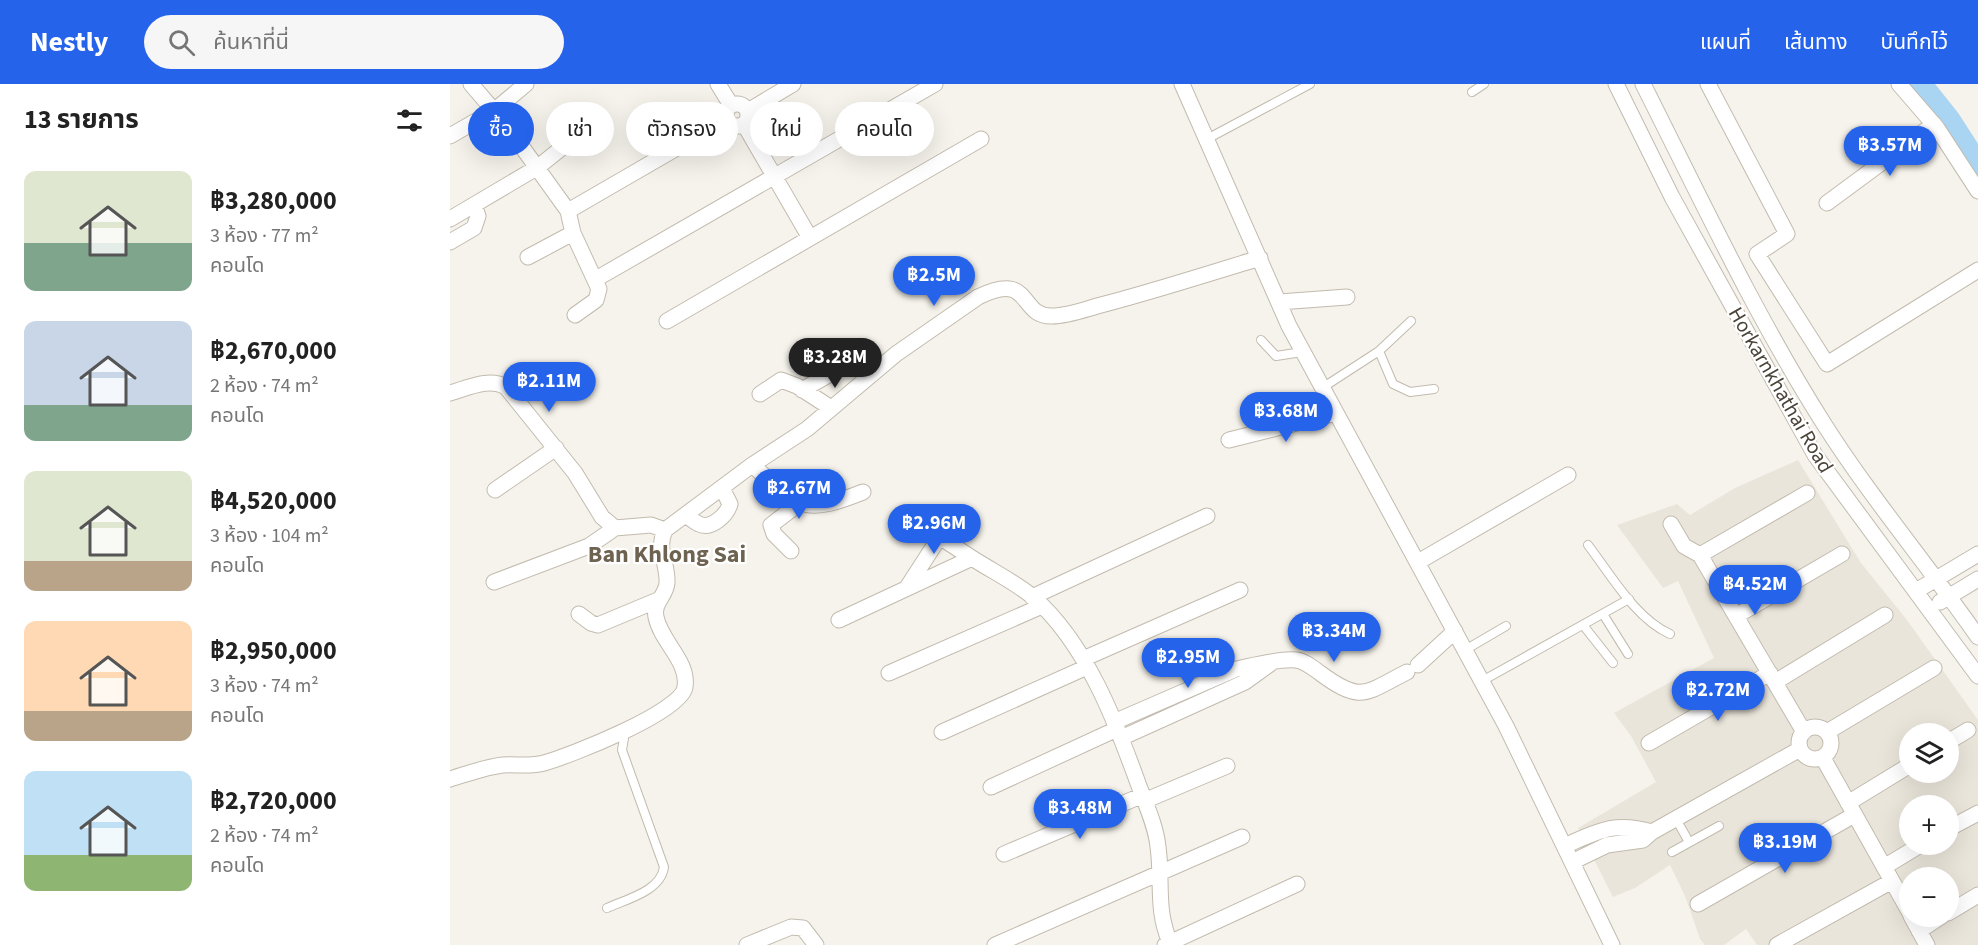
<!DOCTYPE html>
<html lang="th">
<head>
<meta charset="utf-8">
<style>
	:root { --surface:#fff; --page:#f6f6f6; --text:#222; --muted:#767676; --accent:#2563eb }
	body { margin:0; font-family:"Source Sans 3","Noto Sans Thai",sans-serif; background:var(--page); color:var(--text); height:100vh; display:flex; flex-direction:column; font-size:22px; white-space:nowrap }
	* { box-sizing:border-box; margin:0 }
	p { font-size:20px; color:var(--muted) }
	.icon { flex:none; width:33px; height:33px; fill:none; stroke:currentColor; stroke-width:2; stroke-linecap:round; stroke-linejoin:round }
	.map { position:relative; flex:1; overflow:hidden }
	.details { display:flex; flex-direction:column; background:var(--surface); width:450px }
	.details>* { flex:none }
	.top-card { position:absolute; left:18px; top:18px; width:570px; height:54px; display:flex; gap:12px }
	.fabs { position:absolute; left:1449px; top:639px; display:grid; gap:12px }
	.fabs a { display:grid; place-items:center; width:60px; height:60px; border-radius:50%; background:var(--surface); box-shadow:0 6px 24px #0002; font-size:30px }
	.price { position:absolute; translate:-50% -51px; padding:0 14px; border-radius:21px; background:var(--accent); color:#fff; font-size:20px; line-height:39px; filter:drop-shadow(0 2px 3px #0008) }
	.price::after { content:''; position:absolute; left:50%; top:36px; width:18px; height:14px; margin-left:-9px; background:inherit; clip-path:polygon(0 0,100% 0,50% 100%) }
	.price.current { background:#222; color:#fff }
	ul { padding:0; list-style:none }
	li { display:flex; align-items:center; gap:18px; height:150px; padding:0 24px }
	li span { display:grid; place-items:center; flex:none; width:168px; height:120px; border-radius:12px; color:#555 }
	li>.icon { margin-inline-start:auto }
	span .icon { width:72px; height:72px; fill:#fffc; stroke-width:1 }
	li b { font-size:26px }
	h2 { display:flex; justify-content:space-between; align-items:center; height:72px; padding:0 24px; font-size:26px }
	.tag { padding:0 21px; border-radius:27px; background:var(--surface); box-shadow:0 6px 24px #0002; font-size:21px; line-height:54px }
	.tag.current { background:var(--accent); color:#fff }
	header { display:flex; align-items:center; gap:36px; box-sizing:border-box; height:84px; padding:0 30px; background:var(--accent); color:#fff }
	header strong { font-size:28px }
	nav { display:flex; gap:33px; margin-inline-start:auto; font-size:21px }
	.search { width:420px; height:54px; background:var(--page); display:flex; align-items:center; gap:15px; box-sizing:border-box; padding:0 21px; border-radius:33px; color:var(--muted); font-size:22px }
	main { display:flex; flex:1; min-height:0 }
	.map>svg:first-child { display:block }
	.residential { fill:#eae5da; fill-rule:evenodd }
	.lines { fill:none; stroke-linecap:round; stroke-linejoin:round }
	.river { stroke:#a9d4f2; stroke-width:22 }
	.service-casing { stroke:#c2bbae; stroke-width:10 }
	.minor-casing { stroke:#c2bbae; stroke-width:17 }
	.service { stroke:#fff; stroke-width:8 }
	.minor { stroke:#fff; stroke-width:15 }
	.labels { text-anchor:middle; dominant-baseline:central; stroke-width:4.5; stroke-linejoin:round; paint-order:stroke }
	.street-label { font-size:21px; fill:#4b4439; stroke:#fff }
	.quarter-label { font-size:24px; font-weight:bold; fill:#6e6250; stroke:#fff }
</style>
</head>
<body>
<header>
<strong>Nestly</strong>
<div class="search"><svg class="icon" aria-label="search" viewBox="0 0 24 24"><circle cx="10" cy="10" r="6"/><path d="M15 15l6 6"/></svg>ค้นหาที่นี่</div>
<nav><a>แผนที่</a><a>เส้นทาง</a><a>บันทึกไว้</a></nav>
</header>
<main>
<section class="details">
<h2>13 รายการ<svg class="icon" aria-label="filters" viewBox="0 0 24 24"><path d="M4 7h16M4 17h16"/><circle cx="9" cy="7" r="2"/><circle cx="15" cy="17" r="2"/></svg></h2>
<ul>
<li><span style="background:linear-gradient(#dfe7d0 60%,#7fa58c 0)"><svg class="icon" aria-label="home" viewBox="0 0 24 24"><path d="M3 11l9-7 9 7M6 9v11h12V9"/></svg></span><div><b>฿3,280,000</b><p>3 ห้อง · 77 m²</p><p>คอนโด</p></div></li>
<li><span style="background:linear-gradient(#c9d6e8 70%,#7fa58c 0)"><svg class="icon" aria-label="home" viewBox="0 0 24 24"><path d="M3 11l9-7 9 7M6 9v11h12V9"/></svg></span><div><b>฿2,670,000</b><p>2 ห้อง · 74 m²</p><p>คอนโด</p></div></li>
<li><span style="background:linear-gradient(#dfe7d0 75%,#b9a48a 0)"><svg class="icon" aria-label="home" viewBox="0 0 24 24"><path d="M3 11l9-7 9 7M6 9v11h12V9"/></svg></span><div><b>฿4,520,000</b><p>3 ห้อง · 104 m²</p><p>คอนโด</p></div></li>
<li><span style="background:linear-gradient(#ffd9b3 75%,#b9a48a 0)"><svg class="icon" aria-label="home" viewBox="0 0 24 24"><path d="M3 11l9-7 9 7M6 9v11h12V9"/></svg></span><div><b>฿2,950,000</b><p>3 ห้อง · 74 m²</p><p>คอนโด</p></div></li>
<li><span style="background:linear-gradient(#bfe0f5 70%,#8fb573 0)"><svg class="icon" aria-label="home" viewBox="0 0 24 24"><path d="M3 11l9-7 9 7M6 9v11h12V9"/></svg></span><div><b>฿2,720,000</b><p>2 ห้อง · 74 m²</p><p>คอนโด</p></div></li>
</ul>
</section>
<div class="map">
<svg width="1528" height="861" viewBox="0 0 1528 861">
	<rect width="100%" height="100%" fill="#f6f3ec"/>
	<path class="residential" d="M1348,376L1411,479L1457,536L1528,636V861H1307L1296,845L1274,861H1255L1250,855L1235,812L1220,781L1185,804L1163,813L1128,744L1206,698L1181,652L1164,629L1264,574L1228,497L1213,504L1167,441L1227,420L1240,431L1285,404ZM1460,650H1498V688H1460ZM1460,722H1498V760H1460ZM1460,794H1498V832H1460Z"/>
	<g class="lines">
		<path class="river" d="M1471,0L1499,35L1528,80"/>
		<defs>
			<path id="service" d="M1022,8L1034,0
				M757,55L860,0
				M811,256L826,272L852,268
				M929,267L943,300L960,308L984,305
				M872,304L929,267L961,237
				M1138,461C1161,491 1185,534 1220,550
				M1153,530L1178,570
				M1133,541L1163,579
				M1015,566L1056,542
				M1032,597L1179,515
				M1226,735L1239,758
				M1222,768L1269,742
				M157,824C177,815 211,807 214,783L172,666L175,648"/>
			<path id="minor" d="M21,0L57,42L118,127L123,149L149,205L146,216L125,231
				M268,0L281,21
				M732,0L839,242L1056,642L1162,861
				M1166,0L1222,113L1365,371L1528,592
				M1193,0C1251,115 1305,231 1374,340C1421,414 1478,481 1528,553
				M1258,0L1337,150L1307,170L1377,280L1528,186
				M1449,0L1487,44L1528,107
				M276 31a11 11 0 1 1 22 0a11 11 0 1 1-22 0Z
				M298,27L343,0
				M294,40L360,154
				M0,52L45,26L76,0
				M1377,119L1484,40
				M118,127L277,35
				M0,135L88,83L139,42
				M0,158L24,144L28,132L24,121
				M78,173L123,149
				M146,195L485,0
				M829,218L897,213
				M217,237L531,55
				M352,306L396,281L409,282L420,291
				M0,309C18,304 39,293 56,303L125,389L152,433L165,444
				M310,310L331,296L347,302L381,324
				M779,356L886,329
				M302,381C350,422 350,433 413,408
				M45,406L106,364
				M236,431C240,434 244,438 249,440C261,446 277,431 280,420L272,404
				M465,437L522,474
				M1221,440L1234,462L1250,471L1354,648
				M341,467L324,450L321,441L350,419
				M1250,471L1357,409
				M968,478L1118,391
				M44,498L139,462L165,444L201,441L215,446
				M456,505L489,454
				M1466,507L1528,470
				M582,513L757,432
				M1490,518L1528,495
				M129,530L141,539L148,541L208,516
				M1286,532L1392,470
				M389,536L522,474C542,487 565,498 583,513C636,559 666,638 689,702C696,721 706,742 708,763C713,799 705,825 721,861
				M633,575L790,506
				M968,581L1005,547
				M439,589L592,522
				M1325,598L1435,531
				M664,638L786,585C801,582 831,574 846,576C855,577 863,584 870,589C912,620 915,609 957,588
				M1349 659a16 16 0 1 1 32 0a16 16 0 1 1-32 0Z
				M492,648L637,583
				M1377,648L1484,584
				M671,654L795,598L820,580
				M1498,658L1518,646
				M1199,659L1320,589
				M1373,674L1460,829
				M0,695C17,690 35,683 53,681C67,680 80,683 94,679C119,672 232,628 235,603C239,577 211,558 206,533C203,518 216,512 217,499C218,479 206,466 215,446L302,381L357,345L446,270L528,213C583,186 568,233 602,232C618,232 636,225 651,221C705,207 757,190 810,174
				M541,703L667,645
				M694,717L777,682
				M1398,719L1460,681
				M1498,745L1528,729
				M1202,748L1350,665
				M1114,762C1149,747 1164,737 1202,748L1193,756L1157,761L1122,778
				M554,770L693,711
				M1434,783L1472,760
				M1248,820L1404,731
				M1498,829L1528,811
				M1461,832L1477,861
				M1469,847L1492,832
				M297,861L341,843L353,844L366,861
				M545,861L792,753
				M715,861L847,800
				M1327,861L1442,797"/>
		</defs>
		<use href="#service" class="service-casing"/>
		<use href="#minor" class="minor-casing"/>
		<use href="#service" class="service"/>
		<use href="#minor" class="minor"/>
	</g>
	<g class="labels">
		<g class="street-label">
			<text transform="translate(1331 306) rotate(60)">Horkarnkhathai Road</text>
		</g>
		<g class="quarter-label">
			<text x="217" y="470">Ban Khlong Sai</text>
		</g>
	</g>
</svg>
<div class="fabs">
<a><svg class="icon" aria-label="layers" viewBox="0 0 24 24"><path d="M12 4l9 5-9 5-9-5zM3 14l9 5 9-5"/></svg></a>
<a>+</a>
<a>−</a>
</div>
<b class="price" style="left:1440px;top:93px">฿3.57M</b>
<b class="price" style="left:484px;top:223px">฿2.5M</b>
<b class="price current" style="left:385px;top:305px">฿3.28M</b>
<b class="price" style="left:99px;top:329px">฿2.11M</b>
<b class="price" style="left:836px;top:359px">฿3.68M</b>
<b class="price" style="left:349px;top:436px">฿2.67M</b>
<b class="price" style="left:484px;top:471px">฿2.96M</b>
<b class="price" style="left:1305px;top:532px">฿4.52M</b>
<b class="price" style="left:884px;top:579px">฿3.34M</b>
<b class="price" style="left:738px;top:605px">฿2.95M</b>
<b class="price" style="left:1268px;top:638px">฿2.72M</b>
<b class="price" style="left:630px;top:756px">฿3.48M</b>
<b class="price" style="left:1335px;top:790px">฿3.19M</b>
<div class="top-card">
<a class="tag current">ซื้อ</a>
<a class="tag">เช่า</a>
<a class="tag">ตัวกรอง</a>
<a class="tag">ใหม่</a>
<a class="tag">คอนโด</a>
</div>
</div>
</main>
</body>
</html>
